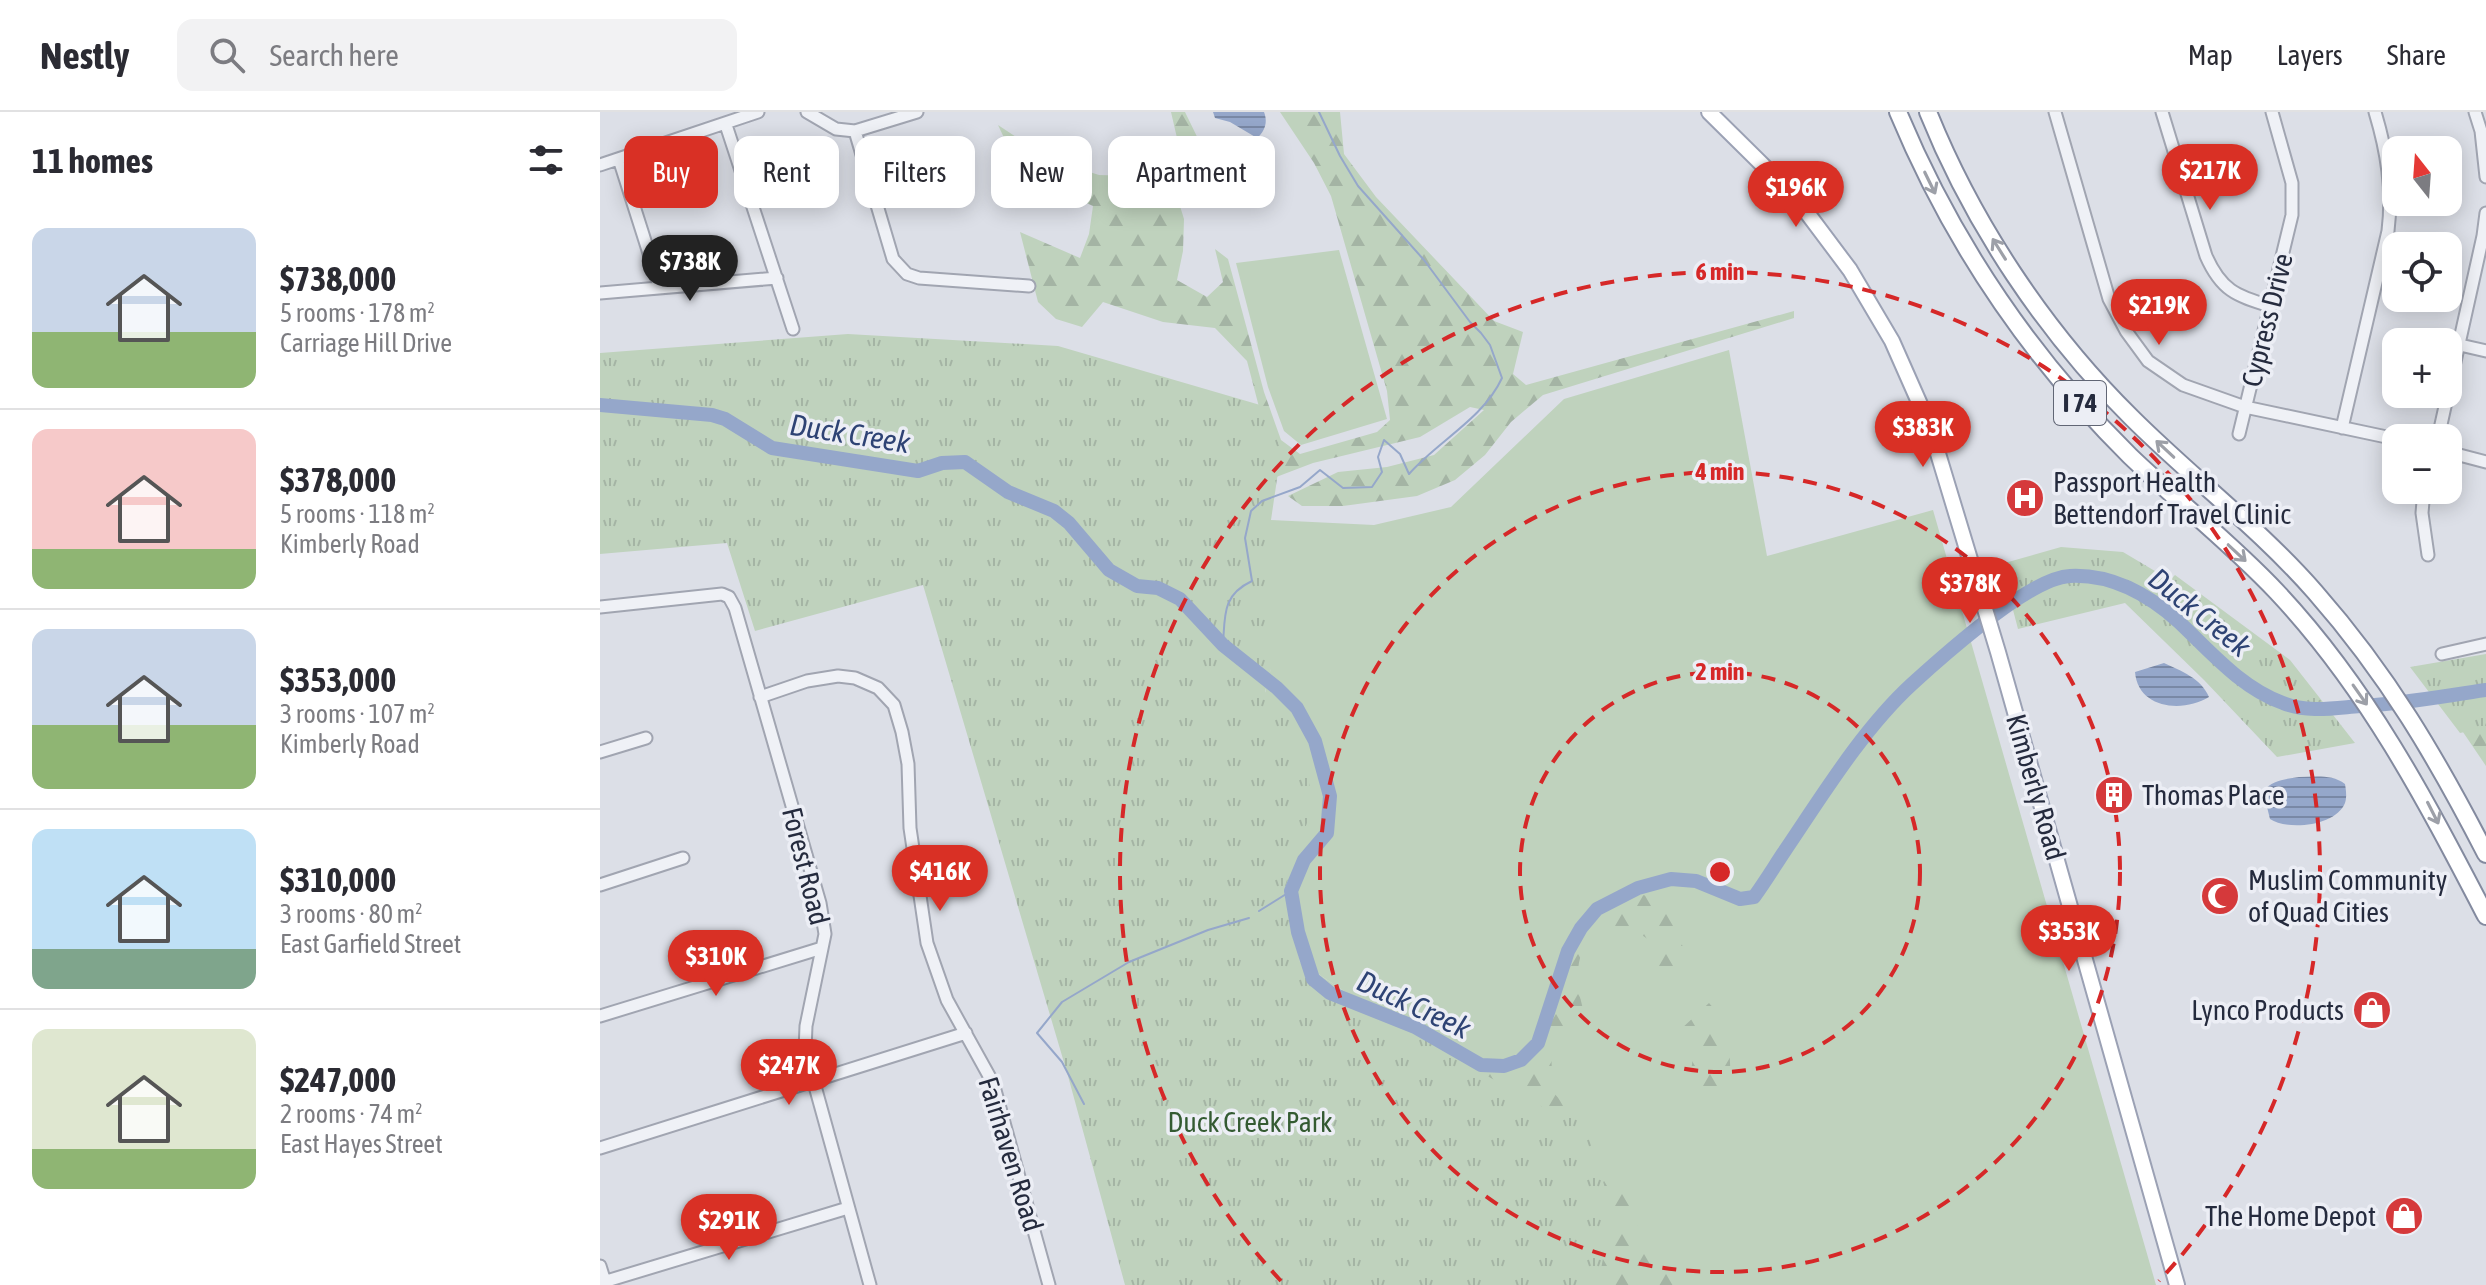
<!DOCTYPE html>
<html lang="en">
<head>
<meta charset="utf-8">
<style>
	:root { --surface:#fff; --page:#f2f2f3; --text:#2b2b33; --muted:#7c7c81; --line:#e1e1e2; --accent:#d93025 }
	body { margin:0; font-family:"Asap Condensed",sans-serif; background:var(--page); color:var(--text); height:100vh; display:flex; flex-direction:column; font-size:30px; white-space:nowrap }
	* { box-sizing:border-box; margin:0 }
	p { font-size:26px; color:var(--muted) }
	.icon { flex:none; width:44px; height:44px; fill:none; stroke:currentColor; stroke-width:2; stroke-linecap:round; stroke-linejoin:round }
	.map { position:relative; flex:1; overflow:hidden }
	.drawer { display:flex; flex-direction:column; background:var(--surface); width:600px }
	.drawer>* { flex:none }
	.banner { position:absolute; left:24px; top:24px; width:760px; height:72px; display:flex; gap:16px }
	.needle { width:52px; rotate:343deg }
	.buttons { position:absolute; left:1782px; top:24px; display:grid; gap:16px }
	.buttons a { display:grid; place-items:center; width:80px; height:80px; border-radius:16px; background:var(--surface); box-shadow:0 4px 20px #0003; font-size:40px }
	.price { position:absolute; translate:-50% -68px; padding:0 18px; border-radius:28px; background:var(--accent); color:#fff; font-size:26px; line-height:52px; filter:drop-shadow(0 2px 4px #0008) }
	.price::after { content:''; position:absolute; left:50%; top:48px; width:24px; height:18px; margin-left:-12px; background:inherit; clip-path:polygon(0 0,100% 0,50% 100%) }
	.price.on { background:#222; color:#fff }
	ul { padding:0; list-style:none }
	li { display:flex; align-items:center; gap:24px; height:200px; padding:0 32px }
	li+li { border-top:2px solid var(--line) }
	li span { display:grid; place-items:center; flex:none; width:224px; height:160px; border-radius:16px; color:#555 }
	li>.icon { margin-inline-start:auto }
	span .icon { width:96px; height:96px; fill:#fffc; stroke-width:1 }
	li b { font-size:34px }
	h2 { display:flex; justify-content:space-between; align-items:center; height:96px; padding:0 32px; font-size:34px }
	.tag { padding:0 28px; border-radius:16px; background:var(--surface); box-shadow:0 4px 20px #0003; font-size:28px; line-height:72px }
	.tag.on { background:var(--accent); color:#fff }
	header { display:flex; align-items:center; gap:48px; box-sizing:border-box; height:112px; padding:0 40px; background:var(--surface); border-bottom:2px solid var(--line) }
	header strong { font-size:38px }
	nav { display:flex; gap:44px; margin-inline-start:auto; font-size:28px }
	.search { width:560px; height:72px; background:var(--page); display:flex; align-items:center; gap:20px; box-sizing:border-box; padding:0 28px; border-radius:16px; color:var(--muted); font-size:30px }
	main { display:flex; flex:1; min-height:0 }
	.map>svg:first-child { display:block }
	.grass { fill:#bfd2bd }
	.forest { fill:url(#forest-firs) }
	.park { fill:url(#park-tufts) }
	.water { fill:url(#water-rules) }
	.lines { fill:none; stroke-linecap:round; stroke-linejoin:round }
	.stream { stroke:#95a7ca; stroke-width:2 }
	.river { stroke:#95a7ca; stroke-width:14 }
	.minor-casing { stroke:#a1a5b1; stroke-width:15 }
	.major-casing { stroke:#9ba1b4; stroke-width:18 }
	.highway-casing { stroke:#838a9f; stroke-width:20 }
	.minor { stroke:#eff1f6; stroke-width:11 }
	.major { stroke:#fff; stroke-width:14 }
	.highway { stroke:#fff; stroke-width:16 }
	.oneway { stroke:#9da0a8 }
	.ring { fill:none; stroke:#d62828; stroke-width:4; stroke-dasharray:14 10 }
	.labels { text-anchor:middle; dominant-baseline:central; stroke-width:7; stroke-linejoin:round; paint-order:stroke }
	.shield { fill:#eceef5; stroke:#616675; stroke-width:2 }
	.shield-label { font-size:26px; font-weight:bold; fill:#252b3e }
	.street-label { font-size:28px; fill:#252b3e; stroke:#eceef5 }
	.poi-label { font-size:28px; fill:#252b3e; stroke:#eceef5; text-anchor:start }
	.park-label { font-size:28px; fill:#345b32; stroke:#eceef5 }
	.water-label { font-size:30px; font-style:italic; fill:#2e4374; stroke:#eceef5 }
	.centre { fill:#d62828; stroke:#eceef5; stroke-width:4 }
	.ring-label { font-size:24px; text-anchor:middle; font-weight:bold; fill:#d62828; stroke:#eceef5; stroke-width:7; stroke-linejoin:round; paint-order:stroke }
</style>
</head>
<body>
<header>
<strong>Nestly</strong>
<div class="search"><svg class="icon" aria-label="search" viewBox="0 0 24 24"><circle cx="10" cy="10" r="6"/><path d="M15 15l6 6"/></svg>Search here</div>
<nav><a>Map</a><a>Layers</a><a>Share</a></nav>
</header>
<main>
<section class="drawer">
<h2>11 homes<svg class="icon" aria-label="filters" viewBox="0 0 24 24"><path d="M4 7h16M4 17h16"/><circle cx="9" cy="7" r="2"/><circle cx="15" cy="17" r="2"/></svg></h2>
<ul>
<li><span style="background:linear-gradient(#c9d6e8 65%,#8fb573 0)"><svg class="icon" aria-label="home" viewBox="0 0 24 24"><path d="M3 11l9-7 9 7M6 9v11h12V9"/></svg></span><div><b>$738,000</b><p>5 rooms · 178 m²</p><p>Carriage Hill Drive</p></div></li>
<li><span style="background:linear-gradient(#f6c9c9 75%,#8fb573 0)"><svg class="icon" aria-label="home" viewBox="0 0 24 24"><path d="M3 11l9-7 9 7M6 9v11h12V9"/></svg></span><div><b>$378,000</b><p>5 rooms · 118 m²</p><p>Kimberly Road</p></div></li>
<li><span style="background:linear-gradient(#c9d6e8 60%,#8fb573 0)"><svg class="icon" aria-label="home" viewBox="0 0 24 24"><path d="M3 11l9-7 9 7M6 9v11h12V9"/></svg></span><div><b>$353,000</b><p>3 rooms · 107 m²</p><p>Kimberly Road</p></div></li>
<li><span style="background:linear-gradient(#bfe0f5 75%,#7fa58c 0)"><svg class="icon" aria-label="home" viewBox="0 0 24 24"><path d="M3 11l9-7 9 7M6 9v11h12V9"/></svg></span><div><b>$310,000</b><p>3 rooms · 80 m²</p><p>East Garfield Street</p></div></li>
<li><span style="background:linear-gradient(#dfe7d0 75%,#8fb573 0)"><svg class="icon" aria-label="home" viewBox="0 0 24 24"><path d="M3 11l9-7 9 7M6 9v11h12V9"/></svg></span><div><b>$247,000</b><p>2 rooms · 74 m²</p><p>East Hayes Street</p></div></li>
</ul>
</section>
<div class="map">
<svg width="1886" height="1173" viewBox="0 0 1886 1173">
	<defs>
		<pattern id="forest-firs" width="22" height="20" patternUnits="userSpaceOnUse" patternTransform="scale(2)"><rect width="22" height="20" fill="#bfd2bd"/><path d="M5 1l3.5 6h-7zM16 11l3.5 6h-7z" fill="#a4b4a4"/></pattern>
		<pattern id="park-tufts" width="24" height="20" patternUnits="userSpaceOnUse" patternTransform="scale(2)"><rect width="24" height="20" fill="#bfd2bd"/><path d="M3 7l-1-3M5 7V3M7 7l1-3M15 17l-1-3M17 17v-4M19 17l1-3" fill="none" stroke="#a4b4a4"/></pattern>
		<pattern id="water-rules" width="6" height="5" patternUnits="userSpaceOnUse" patternTransform="scale(2)"><rect width="6" height="5" fill="#95a7ca"/><path d="M0 2.5h6" fill="none" stroke="#7988a5"/></pattern>
	</defs>
	<rect width="100%" height="100%" fill="#dcdfe7"/>
	<path class="grass" d="M739,138L787,307L701,333L684,319L668,275L636,151Z
		M1129,238L1167,444L1333,398L1556,1173H998L933,991L747,881L700,850L684,779L665,581L671,556V408L774,413L851,395L964,287Z"/>
	<path class="forest" d="M571,0H585L604,39H580Z
		M680,0H740L744,42L776,85L894,209L923,220L913,262L926,273L1194,199V206L943,283L911,310L885,343L855,368L817,384L743,394H702L688,384L738,360L787,355L834,343L884,298L870,295L820,325L713,351L671,367L665,318L647,249L615,216L563,210L503,190L482,215L456,207L438,190L420,120L480,146L489,122L493,94L449,74L413,45L398,13L449,47L499,63L571,65L584,107L583,139L577,168L607,185L623,170L615,137L628,147L664,280L681,328L700,342L777,320L790,308L787,279L731,84L714,51Z
		M1886,593V654L1846,595Z
		M1044,783L1073,801L1089,857L1076,882L1060,866L1055,832L1033,817L1000,813C975,839 974,863 983,897L951,940L953,980L971,1000L965,1018L838,942L831,928C844,936 878,959 891,961C956,971 956,862 979,827C994,802 1019,792 1044,783Z
		M1109,891C1132,917 1129,937 1131,970L1097,985L1088,978L1094,939L1080,918Z
		M1014,1063L1029,1074L1038,1118L1076,1163L1078,1173H981L992,1077Z"/>
	<path class="park" d="M248,222L458,234L667,295L681,340L671,408V557L665,580L692,611L709,665L711,699L684,779L700,850L747,881L933,991L985,1010L1012,1099L998,1173H525L468,964L323,473L155,519L127,431L0,442V241Z
		M1461,435L1523,440L1570,468L1575,463L1690,548L1755,631L1677,645L1604,568L1525,491L1418,517L1401,452Z
		M1886,542V615L1860,621L1810,555Z"/>
	<path class="water" d="M613,0H664C668,10 665,19 657,26L630,10L615,6Z
		M1564,551C1581,559 1601,566 1609,585C1583,601 1538,597 1535,560Z
		M1699,665C1715,665 1732,662 1745,672C1746,678 1747,685 1745,691C1736,714 1688,719 1670,707L1663,679C1673,668 1685,667 1699,665Z"/>
	<g class="lines">
		<path class="stream" d="M623,533C625,503 622,483 652,469L645,426L651,399L662,389L700,375L720,358L743,376L772,375L782,360L778,345L784,328L800,342L809,362C838,329 883,307 902,266L890,233L881,221L870,210L824,148L758,74L740,44L719,0
			M659,799L691,779
			M484,992L462,950L437,921L462,890L529,850L608,818L649,806"/>
		<path class="river" d="M0,293L112,303L125,307L172,336L318,359L342,351L365,350L408,380L454,399L469,411L509,458L537,474L558,476L580,487L623,533L677,576L697,596L715,629L730,684L727,721L704,748L691,779L698,820L713,867L730,881L815,915L881,953L904,954L921,948L938,931L968,839L981,816L997,797L1038,776L1071,767L1096,769L1140,787L1154,785C1165,770 1174,755 1184,740C1222,684 1262,618 1312,572C1344,543 1429,466 1470,464C1512,462 1549,483 1579,510C1610,539 1641,576 1683,591C1708,601 1734,596 1760,594C1802,592 1844,584 1886,578"/>
		<defs>
			<path id="minor" d="M207,0L236,17L255,19L317,0
				M1455,0L1509,187L1526,219L1548,249L1583,273L1645,295L1796,327
				M1562,0L1606,144C1621,178 1636,184 1670,194
				M1875,0L1881,19L1886,65
				M126,13L193,217
				M255,19L293,147L307,162L319,166L429,174
				M19,47L60,176
				M0,53L158,0
				M0,181L177,166
				M1860,233L1886,239
				M1742,316L1788,119C1793,77 1787,40 1775,0
				M1639,322L1692,103V71L1672,0
				M1838,326L1883,124L1886,101
				M1848,340L1886,350
				M1824,378L1822,401L1828,443
				M0,495L122,482L129,485L135,496L220,791L225,822L206,914L205,938L270,1173
				M1842,542L1886,532
				M160,585L207,569L238,564L255,566L278,576L294,593L302,620L308,652L310,716L327,831L347,888L393,971L449,1173
				M0,640L46,626
				M0,773L83,746
				M0,904L222,836
				M0,1036L366,921
				M0,1154L6,1173
				M0,1171L248,1096"/>
			<path id="major" d="M1109,0L1196,86L1250,158L1292,229L1330,315L1398,540L1577,1173"/>
			<path id="highway" d="M1298,0C1352,130 1430,245 1530,344C1578,390 1631,431 1677,480C1768,577 1825,687 1886,804
				M1328,0C1373,112 1445,220 1531,305C1591,365 1659,416 1715,480C1788,563 1836,645 1886,742"/>
		</defs>
		<use href="#minor" class="minor-casing"/>
		<use href="#major" class="major-casing"/>
		<use href="#highway" class="highway-casing"/>
		<use href="#minor" class="minor"/>
		<use href="#major" class="major"/>
		<use href="#highway" class="highway"/>
	</g>
	<defs><path id="oneway-shaft" d="M-6 0H5M1.5-3L5.5 0L1.5 3" fill="none" stroke-width="1.6" stroke-linecap="round" stroke-linejoin="round" transform="scale(2)"/></defs>
	<g class="oneway">
		<use href="#oneway-shaft" transform="translate(1330 71) rotate(64)"/>
		<use href="#oneway-shaft" transform="translate(1399 137) rotate(-122)"/>
		<use href="#oneway-shaft" transform="translate(1565 337) rotate(-137)"/>
		<use href="#oneway-shaft" transform="translate(1637 441) rotate(43)"/>
		<use href="#oneway-shaft" transform="translate(1760 583) rotate(55)"/>
		<use href="#oneway-shaft" transform="translate(1833 701) rotate(63)"/>
	</g>
	<g class="ring">
		<circle cx="1120" cy="760" r="200"/>
		<circle cx="1120" cy="760" r="400"/>
		<path d="M681 1169A600 600 0 1 1 1559 1169"/>
	</g>
	<defs>
		<symbol id="hospital-disc" viewBox="-11 -11 22 22"><circle r="9.5" fill="#d5393b" stroke="#eceef5"/><path d="M-5-5h3v3.5h4V-5h3V5h-3V1.5h-4V5h-3Z" fill="#fff"/></symbol>
		<symbol id="building-disc" viewBox="-11 -11 22 22"><circle r="9.5" fill="#d5393b" stroke="#eceef5"/><path d="M-4-6H4V6H1V3H-1V6H-4ZM-2.5-4.3h1.7v1.8h-1.7ZM.8-4.3h1.7v1.8H.8ZM-2.5-1h1.7V.8h-1.7ZM.8-1h1.7V.8H.8Z" fill="#fff"/></symbol>
		<symbol id="mosque-disc" viewBox="-11 -11 22 22"><circle r="9.5" fill="#d5393b" stroke="#eceef5"/><path d="M3.5-4.9A6 6 0 1 0 3.5 4.9A5 5 0 1 1 3.5-4.9Z" fill="#fff"/></symbol>
		<symbol id="shop-disc" viewBox="-11 -11 22 22"><circle r="9.5" fill="#d5393b" stroke="#eceef5"/><path d="M-5-2.5h2.3a2.7 3.5 0 0 1 5.4 0H5L5.5 6h-11ZM-1.5-2.5h3a1.5 2.3 0 0 0-3 0Z" fill="#fff"/></symbol>
	</defs>
	<g fill-rule="evenodd">
		<use href="#hospital-disc" x="1403" y="364" width="44" height="44"/>
		<use href="#building-disc" x="1492" y="661" width="44" height="44"/>
		<use href="#mosque-disc" x="1598" y="762" width="44" height="44"/>
		<use href="#shop-disc" x="1750" y="876" width="44" height="44"/>
		<use href="#shop-disc" x="1782" y="1082" width="44" height="44"/>
	</g>
	<g class="labels">
		<rect class="shield" x="1454" y="269" width="52" height="44" rx="6"/>
		<g class="shield-label">
			<text x="1480" y="291">I 74</text>
		</g>
		<g class="street-label">
			<text transform="translate(1667 208) rotate(-76)">Cypress Drive</text>
			<text transform="translate(1436 675) rotate(74)">Kimberly Road</text>
			<text transform="translate(206 754) rotate(76)">Forest Road</text>
			<text transform="translate(411 1042) rotate(73)">Fairhaven Road</text>
		</g>
		<g class="poi-label">
			<text x="1453" y="370">Passport Health<tspan x="1453" dy="32">Bettendorf Travel Clinic</tspan></text>
			<text x="1542" y="683">Thomas Place</text>
			<text x="1648" y="768">Muslim Community<tspan x="1648" dy="32">of Quad Cities</tspan></text>
			<text x="1744" y="898" text-anchor="end">Lynco Products</text>
			<text x="1776" y="1104" text-anchor="end">The Home Depot</text>
		</g>
		<g class="park-label">
			<text x="650" y="1010">Duck Creek Park</text>
		</g>
		<g class="water-label">
			<text transform="translate(250 321) rotate(9)">Duck Creek</text>
			<text transform="translate(1600 500) rotate(39)">Duck Creek</text>
			<text transform="translate(814 892) rotate(25)">Duck Creek</text>
		</g>
	</g>
	<circle cx="1120" cy="760" r="12" class="centre"/>
	<g class="ring-label">
		<text x="1120" y="168">6 min</text>
		<text x="1120" y="368">4 min</text>
		<text x="1120" y="568">2 min</text>
	</g>
</svg>
<div class="buttons">
<a><svg class="needle" viewBox="-14 -14 28 28"><path d="M0-13l5 13h-10z" fill="#e53935"/><path d="M0 13l5-13h-10z" fill="#7c7c81"/></svg></a>
<a><svg class="icon" aria-label="locate" viewBox="0 0 24 24"><circle cx="12" cy="12" r="6"/><path d="M12 2v4M12 18v4M2 12h4M18 12h4"/></svg></a>
<a>+</a>
<a>−</a>
</div>
<b class="price" style="left:1610px;top:100px">$217K</b>
<b class="price" style="left:1196px;top:117px">$196K</b>
<b class="price on" style="left:90px;top:191px">$738K</b>
<b class="price" style="left:1559px;top:235px">$219K</b>
<b class="price" style="left:1323px;top:357px">$383K</b>
<b class="price" style="left:1370px;top:513px">$378K</b>
<b class="price" style="left:340px;top:801px">$416K</b>
<b class="price" style="left:1469px;top:861px">$353K</b>
<b class="price" style="left:116px;top:886px">$310K</b>
<b class="price" style="left:189px;top:995px">$247K</b>
<b class="price" style="left:129px;top:1150px">$291K</b>
<div class="banner">
<a class="tag on">Buy</a>
<a class="tag">Rent</a>
<a class="tag">Filters</a>
<a class="tag">New</a>
<a class="tag">Apartment</a>
</div>
</div>
</main>
</body>
</html>
